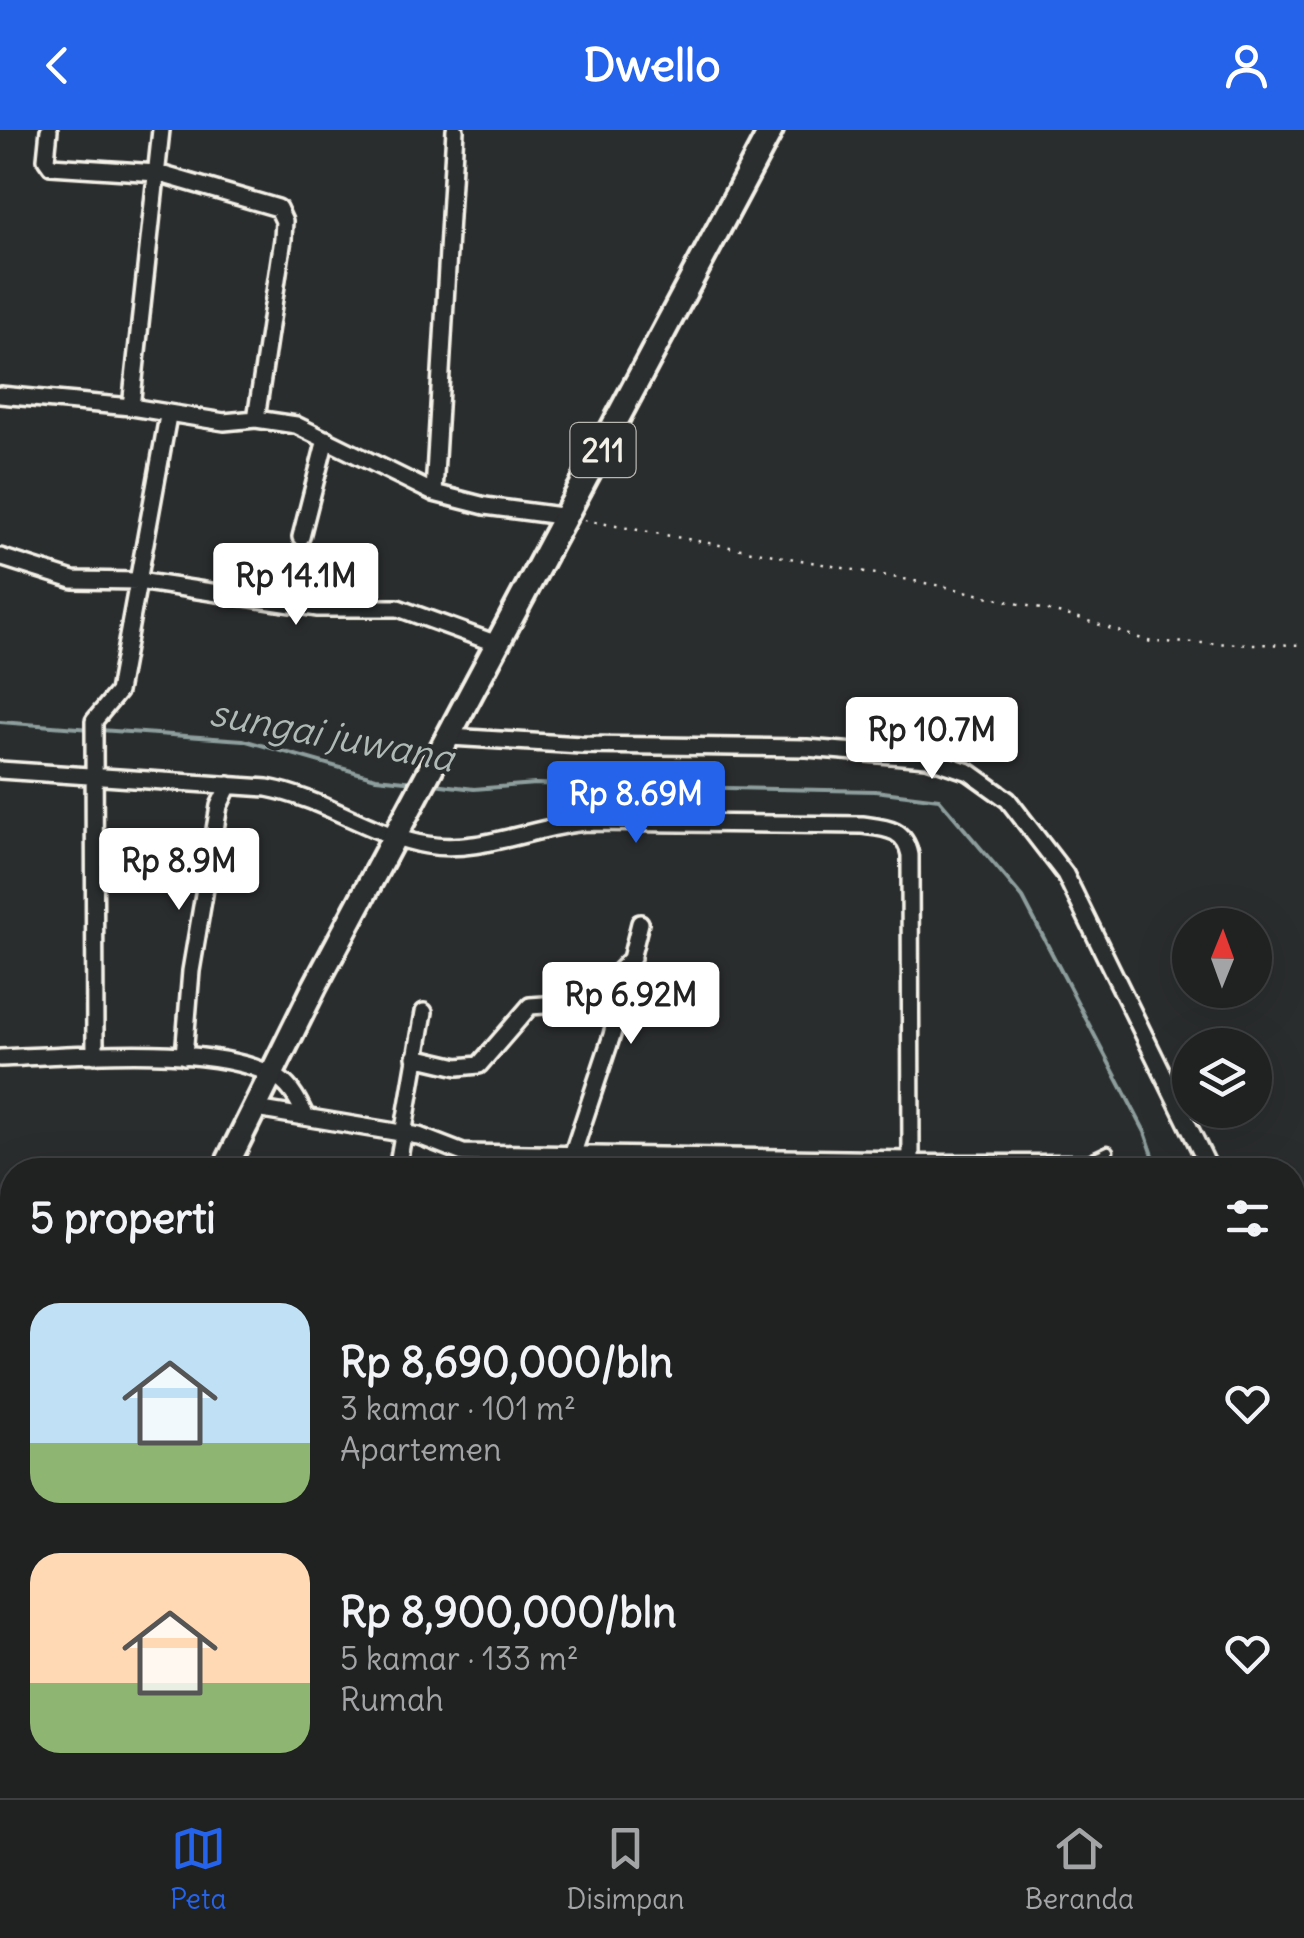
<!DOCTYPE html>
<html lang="id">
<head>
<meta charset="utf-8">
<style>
	:root { --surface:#202222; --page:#2d2f2f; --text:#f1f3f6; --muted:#a2a4a5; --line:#3d3f40; --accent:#2563eb }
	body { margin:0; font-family:Delius,sans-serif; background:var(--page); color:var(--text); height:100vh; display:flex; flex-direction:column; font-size:38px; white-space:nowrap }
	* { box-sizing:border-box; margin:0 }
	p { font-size:32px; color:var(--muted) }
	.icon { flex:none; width:55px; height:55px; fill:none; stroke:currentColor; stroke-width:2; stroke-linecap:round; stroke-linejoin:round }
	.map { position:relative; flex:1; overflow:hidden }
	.panel { position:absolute; left:0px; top:1028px; width:1305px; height:642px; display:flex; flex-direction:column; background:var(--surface); border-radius:40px 40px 0 0; box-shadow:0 10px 40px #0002,0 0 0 2px var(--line) }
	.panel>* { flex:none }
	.needle { width:65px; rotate:1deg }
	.tools { position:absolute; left:1172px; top:778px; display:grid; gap:20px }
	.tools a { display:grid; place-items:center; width:100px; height:100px; border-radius:50%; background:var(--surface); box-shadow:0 10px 40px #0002,0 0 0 2px var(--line); font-size:50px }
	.price { position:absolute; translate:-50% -85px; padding:0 22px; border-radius:10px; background:#fff; color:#222; font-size:32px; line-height:65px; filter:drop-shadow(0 2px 5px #0008) }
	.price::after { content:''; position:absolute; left:50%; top:60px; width:30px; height:22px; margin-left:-15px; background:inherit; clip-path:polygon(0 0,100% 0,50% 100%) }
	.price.selected { background:var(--accent); color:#fff }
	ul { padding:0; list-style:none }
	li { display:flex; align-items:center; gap:30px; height:250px; padding:0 30px }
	li span { display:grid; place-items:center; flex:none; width:280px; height:200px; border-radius:30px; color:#555 }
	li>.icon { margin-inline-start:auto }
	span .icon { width:120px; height:120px; fill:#fffc; stroke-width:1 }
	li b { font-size:42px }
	h2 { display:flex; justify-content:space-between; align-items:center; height:120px; padding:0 30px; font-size:42px }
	header { display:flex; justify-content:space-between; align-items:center; height:130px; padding:0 30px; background:var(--accent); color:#fff; font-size:45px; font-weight:700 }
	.tab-bar { display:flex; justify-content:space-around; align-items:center; height:140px; border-top:2px solid var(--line); background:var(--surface); font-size:28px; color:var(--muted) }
	.tab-bar a { display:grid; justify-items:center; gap:5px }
	.tab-bar .selected { color:var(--accent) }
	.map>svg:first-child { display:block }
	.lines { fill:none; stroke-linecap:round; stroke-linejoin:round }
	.stream { stroke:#8d9e9d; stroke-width:4 }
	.lane-casing { stroke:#f4f1e8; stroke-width:15 }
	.street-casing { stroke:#f4f1e8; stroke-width:22 }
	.primary-casing { stroke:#f4f1e8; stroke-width:30 }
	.path { stroke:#f4f1e8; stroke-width:2.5; stroke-dasharray:2.5 8; stroke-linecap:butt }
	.lane { stroke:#2a2d2e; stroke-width:8 }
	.street { stroke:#2a2d2e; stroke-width:15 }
	.primary { stroke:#2a2d2e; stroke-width:22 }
	.labels { text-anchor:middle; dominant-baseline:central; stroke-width:8; stroke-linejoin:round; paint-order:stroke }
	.shield { fill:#2a2d2e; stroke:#b7b6b0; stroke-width:2.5 }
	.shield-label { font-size:32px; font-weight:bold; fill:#f4f1e8 }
	.water-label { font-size:38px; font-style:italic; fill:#afb9b6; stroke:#2a2d2e }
</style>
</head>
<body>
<header><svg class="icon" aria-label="back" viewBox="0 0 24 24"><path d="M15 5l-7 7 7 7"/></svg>Dwello<svg class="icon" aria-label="person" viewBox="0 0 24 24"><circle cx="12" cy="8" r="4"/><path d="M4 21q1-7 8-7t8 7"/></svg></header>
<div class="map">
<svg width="1304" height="1668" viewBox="0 0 1304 1668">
	<rect width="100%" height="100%" fill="#2a2d2e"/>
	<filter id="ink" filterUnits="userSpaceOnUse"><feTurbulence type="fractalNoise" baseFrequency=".01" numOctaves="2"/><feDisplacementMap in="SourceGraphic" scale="20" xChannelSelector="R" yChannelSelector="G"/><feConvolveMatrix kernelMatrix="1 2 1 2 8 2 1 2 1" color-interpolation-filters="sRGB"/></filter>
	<g filter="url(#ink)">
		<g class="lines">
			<path class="stream" d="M0,592L91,599
				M100,600L243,610L376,648L415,652
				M434,654L474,659L535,654L875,661L939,669L1023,768L1145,1002L1158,1040
				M1142,1668L1144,1658"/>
			<defs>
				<path id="lane" d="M911,1030H1089L1108,1021"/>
				<path id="street" d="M49,0L46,29L51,36L157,43L278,78L284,91L283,109L256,289
					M161,0L131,277L224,292L256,289L296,295L434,363L485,376L568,387
					M0,265L131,277
					M434,363L455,0
					M301,407L326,309
					M0,427L73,450L138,451L318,478H398L500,515
					M450,607L581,615L807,618L927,628L969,642L1008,670L1065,744L1210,1040
					M0,640L267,658C323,668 373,706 427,715C480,724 535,696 587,692L862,695C885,698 905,698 910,725L911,1030
					M95,925L94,591L118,562L168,286
					M184,926L191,841L219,676L229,655
					M415,927L458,937L479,935L530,876L588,872L632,828
					M0,928C71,926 219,911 279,949C292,958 299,972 306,987
					M256,979L419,1006L463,1023L911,1030L912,1040
					M572,1026L612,905L640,793
					M397,1040L424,882
					M0,1078L12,1081
					M0,1181L12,1109
					M1292,1577L1296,1547
					M447,1658L453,1668
					M600,1658L616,1668
					M830,1658L867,1663
					M294,1668L296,1658
					M1014,1668L1016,1658
					M1176,1668L1178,1658"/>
				<path id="primary" d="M224,1040L314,858L771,0
					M0,1498L12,1472"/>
			</defs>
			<use href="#lane" class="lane-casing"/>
			<use href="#street" class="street-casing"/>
			<use href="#primary" class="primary-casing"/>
			<path class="path" d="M584,390L952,458L1079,488L1151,512L1304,515"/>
			<use href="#lane" class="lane"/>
			<use href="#street" class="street"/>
			<use href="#primary" class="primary"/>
		</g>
	</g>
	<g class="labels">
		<rect class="shield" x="570.5" y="293" width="65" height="54" rx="8"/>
		<g class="shield-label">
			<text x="603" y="320">211</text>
		</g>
		<g class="water-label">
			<text transform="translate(332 605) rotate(11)">sungai juwana</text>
		</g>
	</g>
</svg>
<div class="tools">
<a><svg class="needle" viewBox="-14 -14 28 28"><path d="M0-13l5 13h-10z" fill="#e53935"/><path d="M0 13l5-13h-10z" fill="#a2a4a5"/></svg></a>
<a><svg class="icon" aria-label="layers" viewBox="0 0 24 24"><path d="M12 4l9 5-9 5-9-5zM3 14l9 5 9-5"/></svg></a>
</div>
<b class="price" style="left:296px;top:498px">Rp 14.1M</b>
<b class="price" style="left:932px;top:652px">Rp 10.7M</b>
<b class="price selected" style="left:636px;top:716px">Rp 8.69M</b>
<b class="price" style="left:179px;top:783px">Rp 8.9M</b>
<b class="price" style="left:631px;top:917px">Rp 6.92M</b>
<section class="panel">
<h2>5 properti<svg class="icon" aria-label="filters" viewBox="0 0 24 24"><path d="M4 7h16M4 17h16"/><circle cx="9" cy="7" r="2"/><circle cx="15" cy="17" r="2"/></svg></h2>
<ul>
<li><span style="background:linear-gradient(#bfe0f5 70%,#8fb573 0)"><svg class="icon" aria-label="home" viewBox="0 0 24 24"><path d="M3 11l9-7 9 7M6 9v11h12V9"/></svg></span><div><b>Rp 8,690,000/bln</b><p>3 kamar · 101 m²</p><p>Apartemen</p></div><svg class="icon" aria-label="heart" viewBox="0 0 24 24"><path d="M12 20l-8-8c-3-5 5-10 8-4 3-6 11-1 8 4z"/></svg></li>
<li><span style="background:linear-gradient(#ffd9b3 65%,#8fb573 0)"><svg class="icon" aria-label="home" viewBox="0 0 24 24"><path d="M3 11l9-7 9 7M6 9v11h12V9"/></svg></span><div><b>Rp 8,900,000/bln</b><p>5 kamar · 133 m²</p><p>Rumah</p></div><svg class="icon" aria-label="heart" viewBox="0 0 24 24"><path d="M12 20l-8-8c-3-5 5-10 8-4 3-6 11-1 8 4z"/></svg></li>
</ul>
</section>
</div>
<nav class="tab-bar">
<a class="selected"><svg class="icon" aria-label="map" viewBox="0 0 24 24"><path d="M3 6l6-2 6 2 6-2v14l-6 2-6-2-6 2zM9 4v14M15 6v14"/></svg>Peta</a>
<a><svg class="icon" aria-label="saved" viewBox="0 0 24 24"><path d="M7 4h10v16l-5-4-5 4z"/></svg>Disimpan</a>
<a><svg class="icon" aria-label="home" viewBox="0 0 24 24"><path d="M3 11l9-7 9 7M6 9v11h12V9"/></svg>Beranda</a>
</nav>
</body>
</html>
